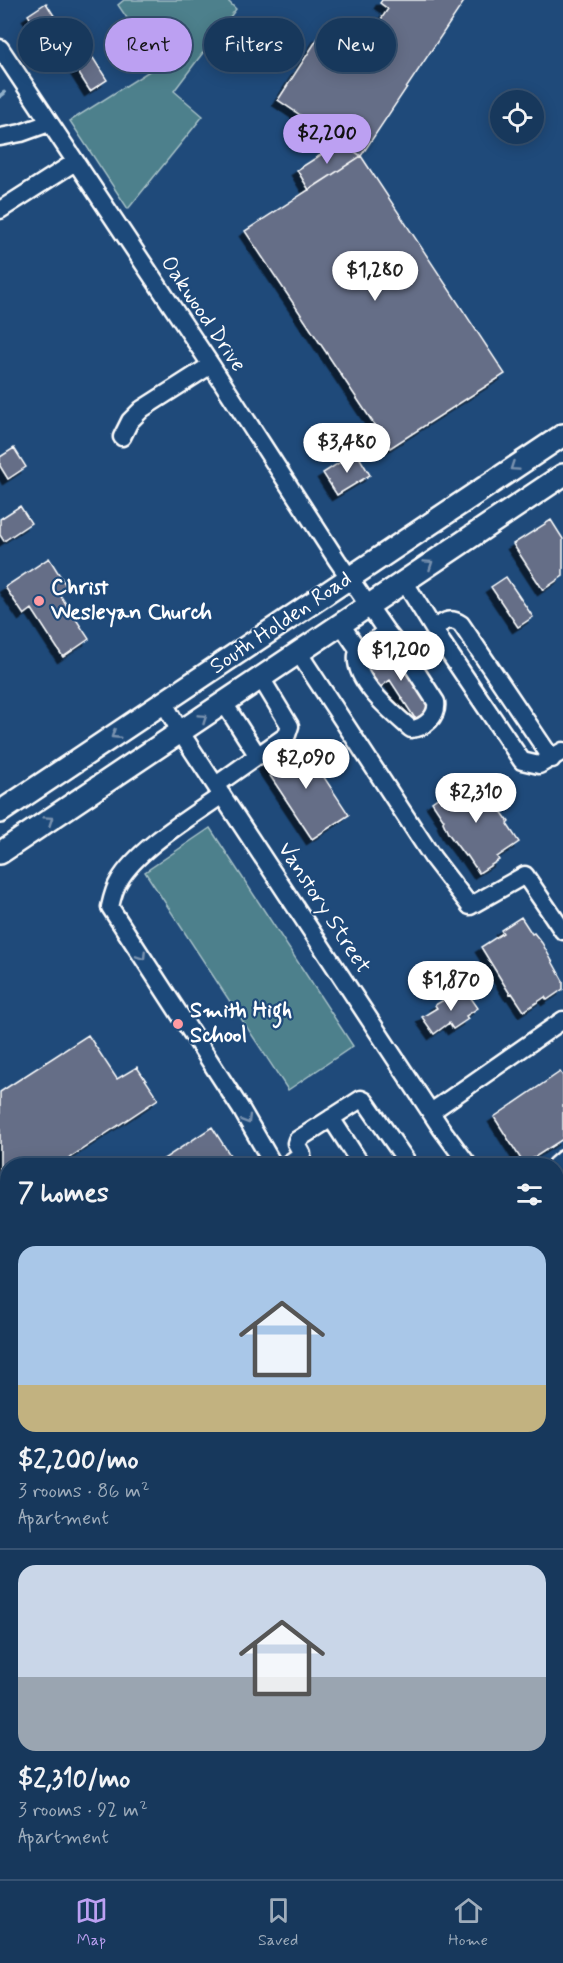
<!DOCTYPE html>
<html lang="en">
<head>
<meta charset="utf-8">
<style>
	:root { --surface:#17385c; --page:#244365; --text:#f1f3f6; --muted:#9eacbb; --line:#365272; --accent:#bca0f2 }
	body { margin:0; font-family:Mynerve,sans-serif; background:var(--page); color:var(--text); height:100vh; display:flex; flex-direction:column; font-size:22px; white-space:nowrap }
	* { box-sizing:border-box; margin:0 }
	p { font-size:20px; color:var(--muted) }
	.icon { flex:none; width:33px; height:33px; fill:none; stroke:currentColor; stroke-width:2; stroke-linecap:round; stroke-linejoin:round }
	.map { position:relative; flex:1; overflow:hidden }
	.sheet { position:absolute; left:0px; top:1158px; width:564px; height:722px; display:flex; flex-direction:column; background:var(--surface); border-radius:24px 24px 0 0; box-shadow:0 3px 15px #0003,0 0 0 2px var(--line) }
	.sheet>* { flex:none }
	.guide { position:absolute; left:18px; top:18px; width:528px; height:54px; display:flex; gap:12px }
	.fabs { position:absolute; left:490px; top:90px; display:grid; gap:12px }
	.fabs a { display:grid; place-items:center; width:54px; height:54px; border-radius:50%; background:var(--surface); box-shadow:0 3px 15px #0003,0 0 0 2px var(--line); font-size:30px }
	.price { position:absolute; translate:-50% -51px; padding:0 14px; border-radius:21px; background:#fff; color:#222; font-size:20px; line-height:39px; filter:drop-shadow(0 2px 3px #0008) }
	.price::after { content:''; position:absolute; left:50%; top:36px; width:18px; height:14px; margin-left:-9px; background:inherit; clip-path:polygon(0 0,100% 0,50% 100%) }
	.price.on { background:var(--accent); color:#111 }
	ul { padding:0; list-style:none }
	li { display:grid; align-content:center; gap:12px; height:318px; padding:0 18px }
	li+li { border-top:2px solid var(--line) }
	li span { display:grid; place-items:center; height:186px; border-radius:18px; color:#555 }
	li>.icon { margin-inline-start:auto }
	span .icon { width:108px; height:108px; fill:#fffc; stroke-width:1 }
	li b { font-size:26px }
	h2 { display:flex; justify-content:space-between; align-items:center; height:72px; padding:0 18px; font-size:26px }
	.chip { padding:0 21px; border-radius:27px; background:var(--surface); box-shadow:0 3px 15px #0003,0 0 0 2px var(--line); font-size:21px; line-height:54px }
	.chip.on { background:var(--accent); color:#111 }
	.tabs { display:flex; justify-content:space-around; align-items:center; height:84px; border-top:2px solid var(--line); background:var(--surface); font-size:16px; color:var(--muted) }
	.tabs a { display:grid; justify-items:center; gap:3px }
	.tabs .on { color:var(--accent) }
	.map>svg:first-child { display:block }
	.green { fill:#4d808c; stroke:#a6c0c6; stroke-width:1.5 }
	.water { fill:#487ba5; stroke:#91b0c9; stroke-width:1.5 }
	.lines { fill:none; stroke-linecap:round; stroke-linejoin:round }
	.stream { stroke:#91b0c9; stroke-width:4.5 }
	.building { fill:#656e87; stroke:#fff; stroke-width:1.5; filter:url(#shadow) }
	.minor-casing { stroke:#fff; stroke-width:21 }
	.major-casing { stroke:#fff; stroke-width:26 }
	.minor { stroke:#1f4a7a; stroke-width:16 }
	.major { stroke:#1f4a7a; stroke-width:21 }
	.oneway { stroke:#7992af }
	.poi-dot { fill:#ff9aa2; stroke:#1f4a7a; stroke-width:2 }
	.labels { text-anchor:middle; dominant-baseline:central; stroke-width:4.5; stroke-linejoin:round; paint-order:stroke }
	.street-label { font-size:22px; fill:#fff; stroke:#1f4a7a }
	.poi-label { font-size:22px; font-weight:bold; fill:#fff; stroke:#1f4a7a; text-anchor:start }
</style>
</head>
<body>
<div class="map">
<svg width="563" height="1879" viewBox="0 0 563 1879">
	<defs>
		<filter id="shadow"><feDropShadow dx="-5.5" dy="5.5" stdDeviation="0" flood-color="#0009"/></filter>
	</defs>
	<rect width="100%" height="100%" fill="#1f4a7a"/>
	<filter id="ink" filterUnits="userSpaceOnUse"><feTurbulence type="fractalNoise" baseFrequency=".0167" numOctaves="2"/><feDisplacementMap in="SourceGraphic" scale="12" xChannelSelector="R" yChannelSelector="G"/><feConvolveMatrix kernelMatrix="1 2 1 2 8 2 1 2 1" color-interpolation-filters="sRGB"/></filter>
	<g filter="url(#ink)">
		<path class="green" d="M124,0H227L236,9L174,91L203,116L128,209L70,121L159,65L118,5Z
			M210,828L353,1046L288,1090L145,872Z
			M556,1362H563V1585L557,1587Z"/>
		<path class="water" d="M440,970L446,975L449,984L438,995L434,994L428,998L422,995L419,985L425,981V979Z"/>
		<g class="lines">
			<path class="stream" d="M0,96L4,93"/>
		</g>
		<path class="building" d="M382,0H465L361,156L278,100L320,35L347,52L365,26L373,31L388,9L380,3Z
			M46,3L58,22L40,33L28,15Z
			M88,50L107,80L90,91L71,61Z
			M341,142L361,156L309,190L297,170Z
			M361,156L505,374L390,448L245,231Z
			M14,448L26,467L8,479L0,466V457Z
			M356,452L370,475L337,495L323,473Z
			M20,506L31,523L4,541L0,535V519Z
			M551,520L563,539V576L543,590L513,544Z
			M49,558L67,587L58,592L89,639L63,657L32,609L24,615L5,587Z
			M506,577L533,617L518,627L491,587Z
			M396,647L435,707L416,720L390,680L379,688L365,667Z
			M300,741L349,815L312,839L263,765Z
			M475,776L509,822L507,824L519,842L497,857L499,860L479,873L467,855L465,856L448,833L443,822L444,820L432,802L452,788L454,791Z
			M521,917L532,934L534,933L542,943L563,981V989L547,1000L545,997L524,1011L512,993L510,994L481,947L503,933L501,930Z
			M464,988L478,1008L466,1016L468,1019L453,1029L449,1023L434,1034L422,1017L437,1008L435,1005Z
			M88,1035L117,1079L137,1067L158,1099L57,1166H8V1198L0,1203V1092Z
			M560,1072L563,1076V1139L524,1164L494,1117Z
			M212,1127L237,1166H153Z
			M7,1599L8,1600V1636L0,1626V1603Z
			M26,1872H51L56,1879H31Z"/>
		<g class="lines">
			<defs>
				<path id="minor" d="M0,48L211,365L337,560L386,631L357,655C353,681 394,714 411,729C425,728 438,716 436,702L405,654L386,631
					M0,137L21,133L49,123
					M0,210L75,162
					M122,437L130,421L142,409L211,365
					M404,581L443,644L522,761L539,765L563,751
					M340,623L360,652
					M434,628C445,621 450,617 461,624L552,759
					M298,652L433,858L470,906L525,875L563,931
					M164,703L181,733L441,1128L469,1166
					M224,703L258,756
					M216,785L287,735L290,726L261,678
					M222,795C191,817 137,849 119,881C114,889 112,898 110,907L241,1109L274,1166
					M431,1112L563,1020
					M331,1118L362,1166
					M285,1166L302,1154L296,1143L297,1140L361,1099L365,1101L410,1166
					M555,1166L563,1159
					M556,1272L563,1281
					M0,1376L7,1387
					M0,1431L8,1443
					M0,1713L8,1724
					M556,1785L563,1781
					M0,1834L8,1831
					M556,1836L563,1832
					M105,1872L110,1879
					M272,1872L277,1879
					M416,1879L427,1872
					M495,1879L505,1872"/>
				<path id="major" d="M0,812L563,435
					M0,853L563,475"/>
			</defs>
			<use href="#minor" class="minor-casing"/>
			<use href="#major" class="major-casing"/>
			<use href="#minor" class="minor"/>
			<use href="#major" class="major"/>
		</g>
		<defs><path id="oneway-chevron" d="M-2-3.5L2.5 0L-2 3.5" fill="none" stroke-width="1.6" stroke-linecap="round" stroke-linejoin="round" transform="scale(1.5)"/></defs>
		<g class="oneway">
			<use href="#oneway-chevron" transform="translate(514 467) rotate(146)"/>
			<use href="#oneway-chevron" transform="translate(429 564) rotate(-34)"/>
			<use href="#oneway-chevron" transform="translate(203 718) rotate(-34)"/>
			<use href="#oneway-chevron" transform="translate(115 735) rotate(147)"/>
			<use href="#oneway-chevron" transform="translate(49 820) rotate(-34)"/>
			<use href="#oneway-chevron" transform="translate(142 956) rotate(57)"/>
			<use href="#oneway-chevron" transform="translate(247 1120) rotate(59)"/>
		</g>
	</g>
	<g class="poi-dot">
		<circle cx="39" cy="601" r="6"/>
		<circle cx="178" cy="1024" r="6"/>
	</g>
	<g class="labels">
		<g class="street-label">
			<text transform="translate(203 314) rotate(56)">Oakwood Drive</text>
			<text transform="translate(281 623) rotate(-34)">South Holden Road</text>
			<text transform="translate(324 908) rotate(57)">Vanstory Street</text>
		</g>
		<g class="poi-label">
			<text x="51" y="588">Christ<tspan x="51" dy="25">Wesleyan Church</tspan></text>
			<text x="190" y="1011">Smith High<tspan x="190" dy="25">School</tspan></text>
		</g>
	</g>
</svg>
<div class="fabs">
<a><svg class="icon" aria-label="locate" viewBox="0 0 24 24"><circle cx="12" cy="12" r="6"/><path d="M12 2v4M12 18v4M2 12h4M18 12h4"/></svg></a>
</div>
<b class="price on" style="left:327px;top:165px">$2,200</b>
<b class="price" style="left:375px;top:302px">$1,280</b>
<b class="price" style="left:347px;top:474px">$3,480</b>
<b class="price" style="left:401px;top:682px">$1,200</b>
<b class="price" style="left:306px;top:790px">$2,090</b>
<b class="price" style="left:476px;top:824px">$2,310</b>
<b class="price" style="left:451px;top:1012px">$1,870</b>
<div class="guide">
<a class="chip">Buy</a>
<a class="chip on">Rent</a>
<a class="chip">Filters</a>
<a class="chip">New</a>
</div>
<section class="sheet">
<h2>7 homes<svg class="icon" aria-label="filters" viewBox="0 0 24 24"><path d="M4 7h16M4 17h16"/><circle cx="9" cy="7" r="2"/><circle cx="15" cy="17" r="2"/></svg></h2>
<ul>
<li><span style="background:linear-gradient(#a9c7e8 75%,#c2b280 0)"><svg class="icon" aria-label="home" viewBox="0 0 24 24"><path d="M3 11l9-7 9 7M6 9v11h12V9"/></svg></span><div><b>$2,200/mo</b><p>3 rooms · 86 m²</p><p>Apartment</p></div></li>
<li><span style="background:linear-gradient(#c9d6e8 60%,#9aa5b1 0)"><svg class="icon" aria-label="home" viewBox="0 0 24 24"><path d="M3 11l9-7 9 7M6 9v11h12V9"/></svg></span><div><b>$2,310/mo</b><p>3 rooms · 92 m²</p><p>Apartment</p></div></li>
</ul>
</section>
</div>
<nav class="tabs">
<a class="on"><svg class="icon" aria-label="map" viewBox="0 0 24 24"><path d="M3 6l6-2 6 2 6-2v14l-6 2-6-2-6 2zM9 4v14M15 6v14"/></svg>Map</a>
<a><svg class="icon" aria-label="saved" viewBox="0 0 24 24"><path d="M7 4h10v16l-5-4-5 4z"/></svg>Saved</a>
<a><svg class="icon" aria-label="home" viewBox="0 0 24 24"><path d="M3 11l9-7 9 7M6 9v11h12V9"/></svg>Home</a>
</nav>
</body>
</html>
